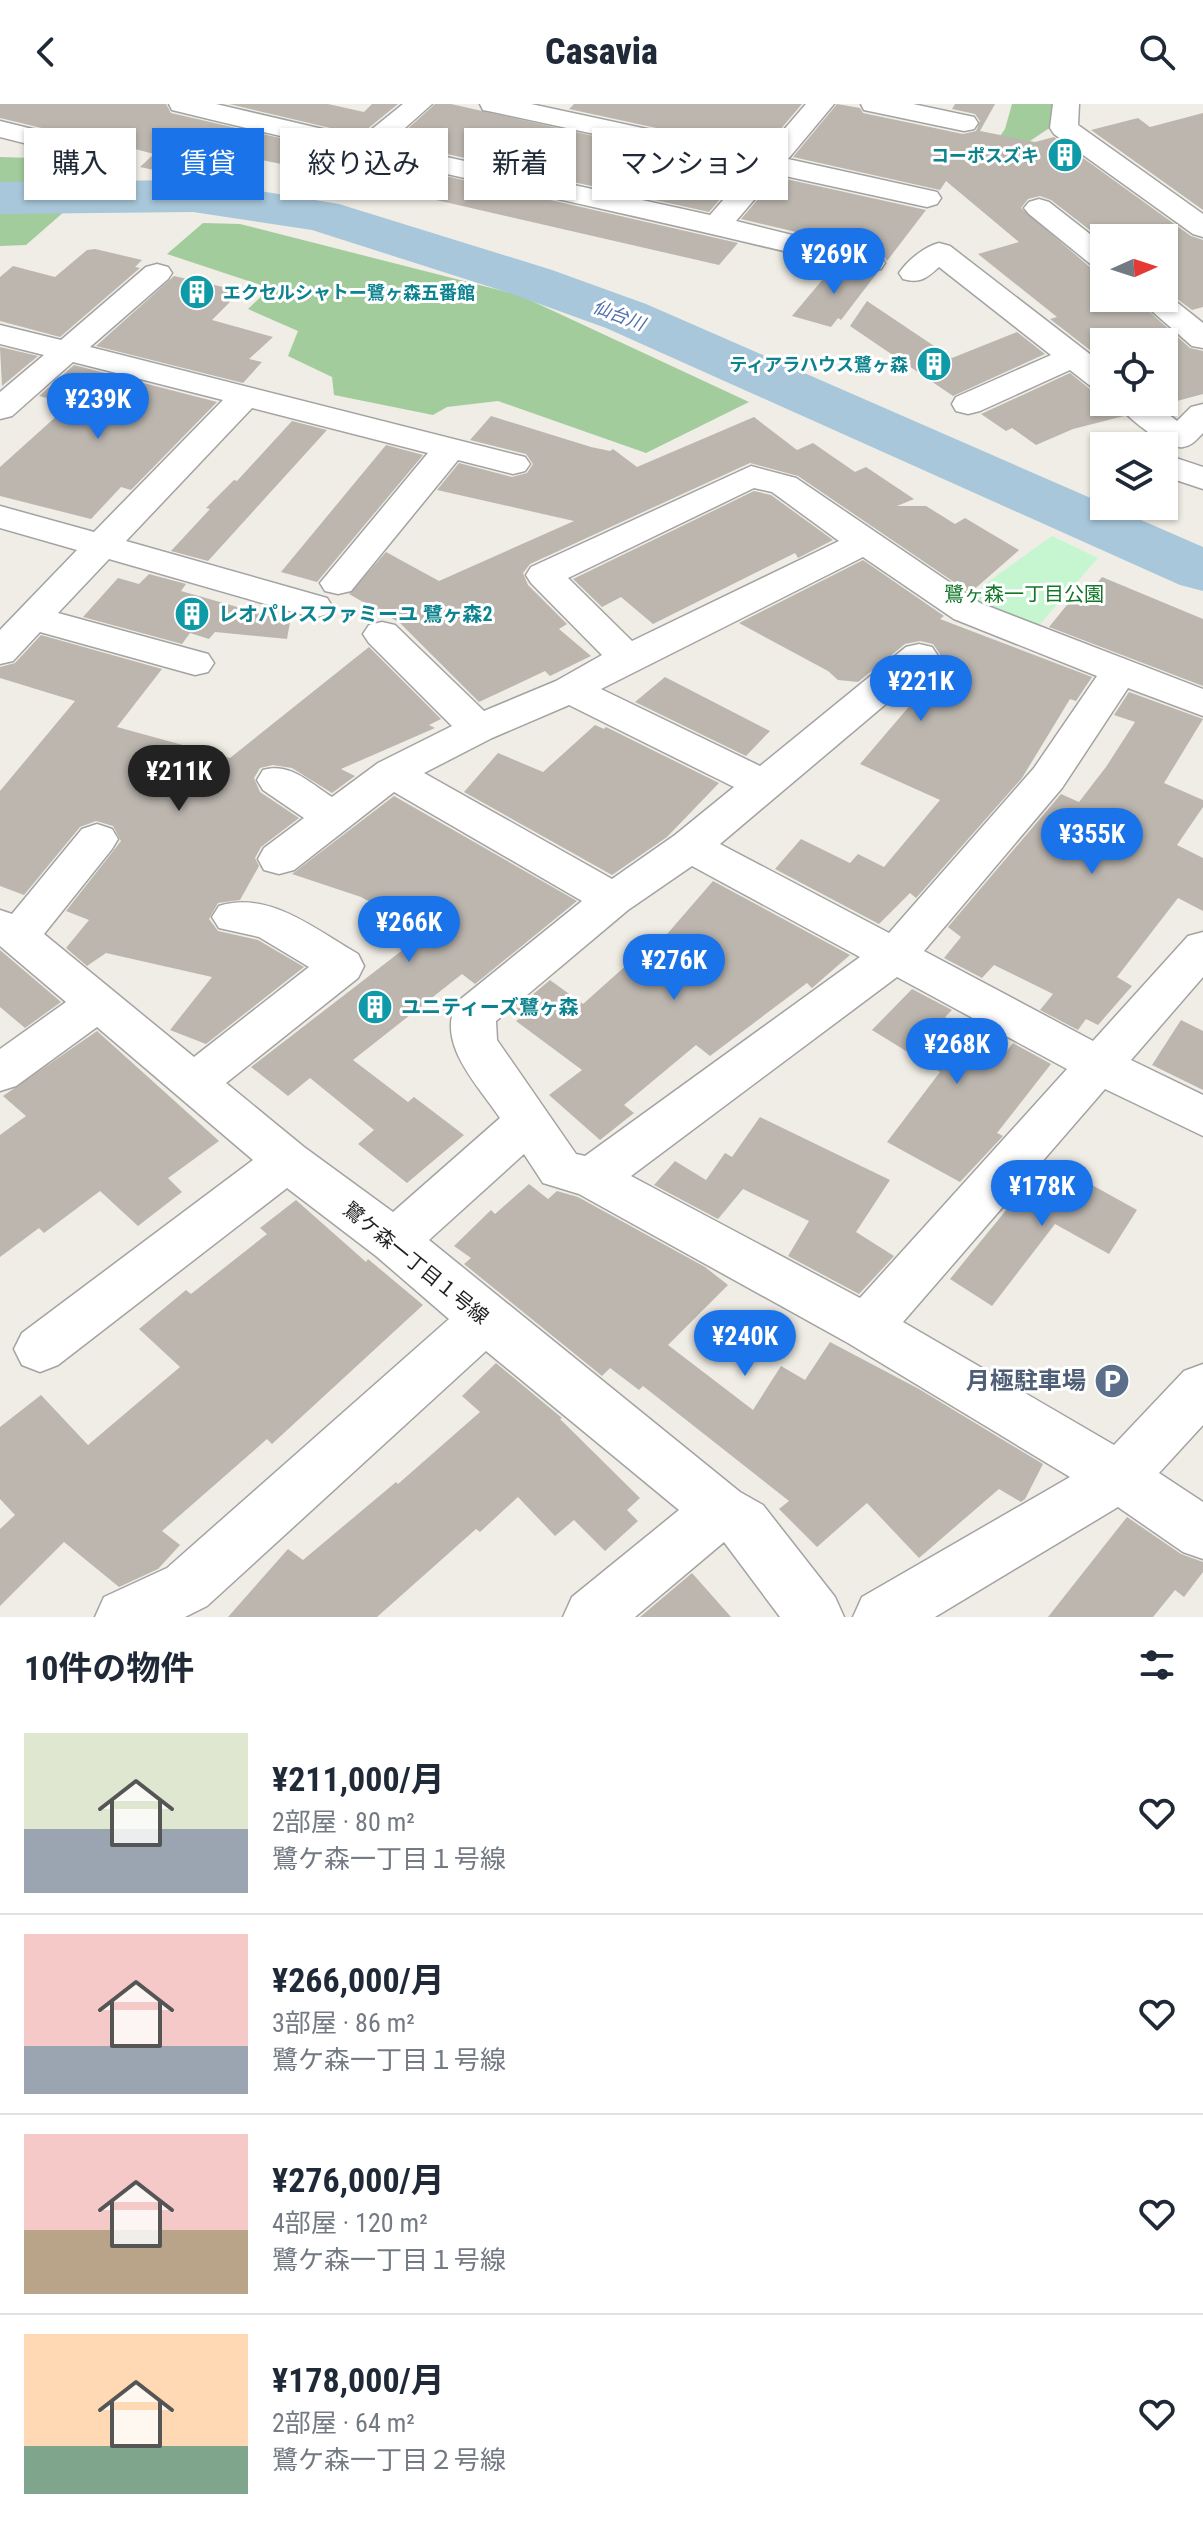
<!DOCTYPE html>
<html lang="ja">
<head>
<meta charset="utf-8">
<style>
	:root { --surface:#fff; --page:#f2f2f3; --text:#1f2937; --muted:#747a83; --line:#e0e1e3; --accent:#1a73e8 }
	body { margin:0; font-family:"Roboto Condensed","Noto Sans JP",sans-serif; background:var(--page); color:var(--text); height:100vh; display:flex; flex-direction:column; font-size:30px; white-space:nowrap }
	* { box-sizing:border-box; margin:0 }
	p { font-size:26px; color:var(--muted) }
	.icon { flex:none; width:44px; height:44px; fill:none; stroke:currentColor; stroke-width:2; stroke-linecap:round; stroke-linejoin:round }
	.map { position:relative; height:1513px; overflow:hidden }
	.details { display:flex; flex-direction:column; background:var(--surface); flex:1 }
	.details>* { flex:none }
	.banner { position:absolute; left:24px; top:24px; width:800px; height:72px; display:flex; gap:16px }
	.needle { width:52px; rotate:87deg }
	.tools { position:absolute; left:1090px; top:120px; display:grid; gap:16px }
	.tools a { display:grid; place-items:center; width:88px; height:88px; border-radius:0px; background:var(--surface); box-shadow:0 2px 6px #0004; font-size:40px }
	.price { position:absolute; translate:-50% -68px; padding:0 18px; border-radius:28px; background:var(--accent); color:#fff; font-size:26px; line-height:52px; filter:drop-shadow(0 2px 4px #0008) }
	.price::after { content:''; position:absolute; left:50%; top:48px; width:24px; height:18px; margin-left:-12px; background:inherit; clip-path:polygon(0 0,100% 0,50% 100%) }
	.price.on { background:#222; color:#fff }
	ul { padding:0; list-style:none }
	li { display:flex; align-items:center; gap:24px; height:200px; padding:0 24px }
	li+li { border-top:2px solid var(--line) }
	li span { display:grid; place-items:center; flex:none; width:224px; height:160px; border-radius:0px; color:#555 }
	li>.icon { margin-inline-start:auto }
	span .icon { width:96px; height:96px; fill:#fffc; stroke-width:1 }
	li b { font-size:34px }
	h2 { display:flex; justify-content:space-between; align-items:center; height:96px; padding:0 24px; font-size:34px }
	.chip { padding:0 28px; border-radius:0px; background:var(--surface); box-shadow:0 2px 6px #0004; font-size:28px; line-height:72px }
	.chip.on { background:var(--accent); color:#fff }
	header { display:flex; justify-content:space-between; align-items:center; height:104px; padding:0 24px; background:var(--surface); font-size:36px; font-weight:800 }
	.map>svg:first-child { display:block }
	.forest { fill:#a3cc9d }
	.park { fill:#c5f6d0 }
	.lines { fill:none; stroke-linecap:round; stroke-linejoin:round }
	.river { fill:#a8c7da; fill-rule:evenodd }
	.building { fill:#bcb6af }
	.minor-casing { stroke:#a3a3a3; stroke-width:3 }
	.minor { fill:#fff; fill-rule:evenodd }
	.labels { text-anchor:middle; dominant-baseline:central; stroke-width:6; stroke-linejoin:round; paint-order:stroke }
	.far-culture-label { font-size:18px; font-weight:bold; fill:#0d838f; stroke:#fff; text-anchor:end }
	.far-water-label { font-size:18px; font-style:italic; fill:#5070a9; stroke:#fff }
	.park-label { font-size:20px; fill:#127729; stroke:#fff }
	.culture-label { font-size:20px; font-weight:bold; fill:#0d838f; stroke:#fff; text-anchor:start }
	.street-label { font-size:20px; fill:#1f1f1f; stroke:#fff }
	.near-service-label { font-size:24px; font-weight:bold; fill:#4e5e75; stroke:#fff; text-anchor:end }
</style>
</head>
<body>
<header><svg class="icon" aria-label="back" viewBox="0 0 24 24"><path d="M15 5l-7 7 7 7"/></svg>Casavia<svg class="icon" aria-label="search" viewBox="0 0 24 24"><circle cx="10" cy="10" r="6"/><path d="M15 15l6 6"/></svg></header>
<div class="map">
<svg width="1203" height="1513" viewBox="0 0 1203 1513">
	<rect width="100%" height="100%" fill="#efede5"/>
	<path class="forest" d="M1012,0H1058L1054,21L1030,37L1002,80L974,69L1005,25Z
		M0,53L68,55L80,84L0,85Z
		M73,100L26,141L0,142V103Z
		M203,119L240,120L519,191L749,298L646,349L498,297L447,303L433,311L334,291L332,273L288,252L298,227L248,205L270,184L167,150Z"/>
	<path class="park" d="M1052,432L1098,454L1033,528L969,502L985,480Z"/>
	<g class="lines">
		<path class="river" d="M193,76L339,100L552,166L646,200L1203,443V487L1180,481L606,224L512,190L312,126L193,108L0,110V78Z"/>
	</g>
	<path class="building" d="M0,0H166L171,9L738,139L719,161L406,89L410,86L222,48L202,76L140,63L154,50L78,30L75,32L0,14Z
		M229,0H328L364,8L372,0H398L360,31Z
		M435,0H451L745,66L709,108L393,38Z
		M574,0H802L762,47L569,5Z
		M837,0L860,4L863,9L963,30L976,27L980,17L975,10L952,5L955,0H995L980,27L1035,38L1054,33L1191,132L1203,136V203L1192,206L1164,185V134H1104V137L1051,96L1040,92L1028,95L1021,104L1091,164L1104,168V194H1134L1190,244L1203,247V290L1162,301L1158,298H1164V238H1104V257L1050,215L1057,213L978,150L1019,138L946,77L940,86L793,53Z
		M1203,9V106L1091,26L1138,14L1150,23Z
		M777,73L926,106L887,157L882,150L852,141L741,115Z
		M95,145L142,156L135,163L140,164L60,233L0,217V173L13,162L55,173L87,146Z
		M834,162L869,171L877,169L841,216L838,214L831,223L792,212Z
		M174,172L241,187L212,216L273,233L249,255L262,258L243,279L96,242Z
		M867,197L952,254L1017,228L1045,250L953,292L850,222Z
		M0,244V243L38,252L2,282Z
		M74,261L217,298L131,386L121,383L91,415L0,392V363L70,300L39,292Z
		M1070,269L1091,286L1104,290V298H1113L1124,312L1073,325L1036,341L1012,324L1006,327L981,310Z
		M491,312L591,343L610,347L613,345L637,363L754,313L797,346L813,339L855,368L866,363L914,395L897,402H926L955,420L965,414L1019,446L970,489L798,372L750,359L530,460L523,469L528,481L567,520L559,525L591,552L550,572L545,567L479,598L400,519L349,490L386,448L439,477L574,417L437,386L459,359L512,373L527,369L533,360L526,350L470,336Z
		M292,317L327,326L208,457L171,447L210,405L206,404L234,376L237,377Z
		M386,341L423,351L317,478L281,468Z
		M754,387L771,391L833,436L798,454L795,449L653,520L621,493L602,503L573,475Z
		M863,456L944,512L940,515L1092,573L1076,597L1070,595L1022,674L916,794L910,789L879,820L775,765L801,735L850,759L858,750L884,763L940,696L860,660L924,585L909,584L934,563L940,550L933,540L920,537L905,540L858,578L838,576L828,567L739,519Z
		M149,470L186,480L181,487L290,518L287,535L215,528L209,535L190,529L182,540L83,513L118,474L139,480Z
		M1102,473L1203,515V582L1049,523L1076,490L1085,494Z
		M41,531L162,565L117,623L230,654L369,543L441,615L429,621L435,624L341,665L355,672L332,689L292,664L273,661L260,664L254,674L260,688L299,714L261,743L255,754L259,762L240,796L218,799L209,815L218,827L258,836L304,863L206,940L170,926L212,873L106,849L87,862L66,844L89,816L66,807L121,737L113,722L96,717L80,723L24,791L0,782V687L75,597L0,574V563L15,559Z
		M665,573L770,627L746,652L635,598Z
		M1129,588L1203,615L1164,679L1203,696V703L1177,741L1203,754V807L1178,794L1117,873L1132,882L1098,921L1086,915L1078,926L1040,906L1053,890L994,861L982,874L944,854L961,833L948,823L1061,690L1079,698L1106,663L1135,618L1114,611Z
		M595,621L604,625L606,623L719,679L667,733L612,771L464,688L498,649L543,668Z
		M394,692L577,797L475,880L462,870L353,956L408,998L414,993L464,1031L407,1079L358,1040L374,1026L310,974L288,992L251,963L426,828L361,793L292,770Z
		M713,777L850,851L812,884L807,879L710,952L696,941L624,1001L634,1009L600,1036L549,991L582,966L516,917L522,913L513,907L550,876L583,900L649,841L655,844Z
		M0,846L61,898L25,924L0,903Z
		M912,885L952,906L945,913L1006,948L1013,939L1051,960L997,1029L1003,1032L960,1078L887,1038L940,968L872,926Z
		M1181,916L1203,927V986L1152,961Z
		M97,927L219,1037L168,1074L182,1088L138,1122L100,1087L44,1129L39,1124L0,1153V1031L26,1012L3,992Z
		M760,1013L890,1076L856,1128L894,1152L859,1190L788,1152L809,1117L743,1085L718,1115L654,1081L675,1057L706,1076L725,1049L732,1053Z
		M1047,1056L1137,1106L1109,1150L1055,1120L992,1202L950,1175Z
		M529,1080L548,1095L557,1087L578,1093L705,1163L728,1181L668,1241L753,1306L781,1262L805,1276L830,1238L919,1285L1043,1360L1025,1395L1021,1398L999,1385L919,1454L867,1399L817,1443L779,1405L789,1397L643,1282L639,1286L610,1264L602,1272L464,1160L471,1154L454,1142L491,1106L495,1110Z
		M296,1096L366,1158L368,1155L423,1201L272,1340L267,1335L162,1427L180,1441L158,1465L119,1483L64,1438L0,1502V1425L15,1411L0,1395V1323L41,1291L88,1341L180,1263L139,1225L186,1186L191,1190L267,1130L260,1124Z
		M496,1259L562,1314L560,1315L640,1394L627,1406L638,1417L605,1447L574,1416L555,1432L518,1393L480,1428L476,1425L377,1513H228L288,1445L303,1456L396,1378L398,1380L480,1308L462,1292Z
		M1127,1413L1181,1450L1203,1458V1468L1184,1493L1175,1486L1153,1513H1048Z
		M692,1469L731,1513H640Z"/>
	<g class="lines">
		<defs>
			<path id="minor" d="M169,0H216L361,34L403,0H432L387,40L710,111L751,64L493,8L483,6L480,0H531L763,50L806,0H834L788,55L937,88L941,94L937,100L927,103L776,70L736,117L881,153L885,159L881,165L870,168C638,110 404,63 172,6Z
				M861,0H913L974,13L978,19L974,25L964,27L864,6Z
				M1053,0H1079L1078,21L1203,110V133L1193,130L1054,30L1050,24Z
				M0,17L89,39L93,45L89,51L79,53L0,33Z
				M1039,95L1049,98L1104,141V165L1093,162L1029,110L1024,104L1029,98Z
				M939,139L950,142L1104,261V287L1093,284L1070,266L980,307L968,310L956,307L952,300L956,293L1051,251L939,163C927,174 920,180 903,175L899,169C908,156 924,143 939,139Z
				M157,160L168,163L172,169L168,175L90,243L525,353L530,360L525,367L513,370L458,356L351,487L338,490L325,487L320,479L428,349L252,304L126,437L327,494L332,502L327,510L314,514L109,455L58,509L208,550L214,559L208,568L195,571L40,528L13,557L0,560V526L77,446L0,424V402L94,428L223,296L73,258L12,312L0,315V288L44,251L0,240V221L61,236L146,163Z
				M1164,188L1203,219V244L1192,242L1137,194H1164Z
				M1116,298H1153L1177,317L1191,303L1203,300V329C1197,335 1192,342 1183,343C1166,346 1125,312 1116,298Z
				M1164,350L1203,363V385L1164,372Z
				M751,362L796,374L980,499L1203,585V612L1128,584L1062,684L924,847L1093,937L1188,832L1203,828V873L1131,956L1203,991V1032L1105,985L903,1218L1114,1341L1184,1267L1203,1260V1321L1159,1369L1203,1398V1455L1183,1448L1118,1403L935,1513H853L862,1493L1070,1373L848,1239L579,1090L543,1079L524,1050L429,1136L740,1388L763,1401L835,1493L844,1513H780L724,1438L635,1513H563L572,1493L679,1406L486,1247L207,1502L185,1513H95L104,1493L167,1464L449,1215L376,1152L287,1084L58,1261L40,1268L22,1261L14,1245L22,1229L253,1056L97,923L16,982L0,987V945L66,898L0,842V806L12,810L82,725L97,720L112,725L118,735L112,745L44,830L194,953L309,863L259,833L219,824L212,813L219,802C269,786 316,826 358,850L364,862L358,874L226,979L304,1043L393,1108L500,1014C478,981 435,939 457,898L582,797L394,688L294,766L279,770L264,766L258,755L264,744L304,714L263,686L257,676L263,666C290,658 310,679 332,693L378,659L452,622L369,539L363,530L369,521L382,518L395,521L484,607L556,577L602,551L531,479L526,471L531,463ZM754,384L772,388L839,437L632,537L568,474ZM863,453L954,515L1097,572L1034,664L889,829L720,740L932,561L938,552L932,543L919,540L906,543L760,662L601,585ZM569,601L734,683L675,731L612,775L424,669L492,634ZM692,762L860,853L585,1052L576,1050L497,936L496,917L628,806ZM897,873L1067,965L860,1194L631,1072Z"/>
		</defs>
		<use href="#minor" class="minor-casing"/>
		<use href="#minor" class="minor"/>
	</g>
	<defs>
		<symbol id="building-disc" viewBox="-11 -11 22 22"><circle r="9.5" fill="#0f9aa8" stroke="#fff"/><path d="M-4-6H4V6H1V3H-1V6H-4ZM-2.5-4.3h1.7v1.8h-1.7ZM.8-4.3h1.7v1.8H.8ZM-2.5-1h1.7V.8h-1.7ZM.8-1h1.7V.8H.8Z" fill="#fff"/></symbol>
		<symbol id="parking-disc" viewBox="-11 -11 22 22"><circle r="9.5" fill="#5c6f8a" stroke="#fff"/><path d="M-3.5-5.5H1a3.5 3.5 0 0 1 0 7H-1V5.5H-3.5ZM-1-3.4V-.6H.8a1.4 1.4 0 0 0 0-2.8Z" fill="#fff"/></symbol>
	</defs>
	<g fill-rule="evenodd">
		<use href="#building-disc" x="1045" y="31" width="40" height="40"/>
		<use href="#building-disc" x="177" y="168" width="40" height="40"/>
		<use href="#building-disc" x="914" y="240" width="40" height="40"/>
		<use href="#building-disc" x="172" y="490" width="40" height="40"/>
		<use href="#building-disc" x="355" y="883" width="40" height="40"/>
		<use href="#parking-disc" x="1092" y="1257" width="40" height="40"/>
	</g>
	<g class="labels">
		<g class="far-culture-label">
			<text x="1039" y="51">コーポスズキ</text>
			<text x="223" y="188" text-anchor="start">エクセルシャトー鷺ヶ森五番館</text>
			<text x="908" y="260">ティアラハウス鷺ヶ森</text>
		</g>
		<g class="far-water-label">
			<text transform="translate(619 211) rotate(21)">仙台川</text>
		</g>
		<g class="park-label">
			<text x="1024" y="490">鷺ヶ森一丁目公園</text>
		</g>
		<g class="culture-label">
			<text x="218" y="510">レオパレスファミーユ 鷺ヶ森2</text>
			<text x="401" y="903">ユニティーズ鷺ヶ森</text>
		</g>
		<g class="street-label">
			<text transform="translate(416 1159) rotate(39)">鷺ケ森一丁目１号線</text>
		</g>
		<g class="near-service-label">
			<text x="1086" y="1277">月極駐車場</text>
		</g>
	</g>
</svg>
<div class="tools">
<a><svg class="needle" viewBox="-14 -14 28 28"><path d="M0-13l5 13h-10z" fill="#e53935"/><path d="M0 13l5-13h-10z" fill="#747a83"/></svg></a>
<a><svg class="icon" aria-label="locate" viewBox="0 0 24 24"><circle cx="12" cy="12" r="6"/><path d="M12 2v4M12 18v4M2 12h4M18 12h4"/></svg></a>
<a><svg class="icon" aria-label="layers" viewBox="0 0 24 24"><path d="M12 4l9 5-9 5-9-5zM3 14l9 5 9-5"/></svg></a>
</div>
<b class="price" style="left:834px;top:192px">¥269K</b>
<b class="price" style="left:98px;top:337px">¥239K</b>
<b class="price" style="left:921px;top:619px">¥221K</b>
<b class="price on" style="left:179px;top:709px">¥211K</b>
<b class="price" style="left:1092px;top:772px">¥355K</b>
<b class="price" style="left:409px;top:860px">¥266K</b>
<b class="price" style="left:674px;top:898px">¥276K</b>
<b class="price" style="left:957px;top:982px">¥268K</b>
<b class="price" style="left:1042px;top:1124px">¥178K</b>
<b class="price" style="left:745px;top:1274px">¥240K</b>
<div class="banner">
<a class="chip">購入</a>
<a class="chip on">賃貸</a>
<a class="chip">絞り込み</a>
<a class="chip">新着</a>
<a class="chip">マンション</a>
</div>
</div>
<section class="details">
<h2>10件の物件<svg class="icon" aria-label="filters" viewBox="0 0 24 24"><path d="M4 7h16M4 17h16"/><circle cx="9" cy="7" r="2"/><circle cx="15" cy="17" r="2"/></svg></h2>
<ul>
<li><span style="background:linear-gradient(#dfe7d0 60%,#9aa5b1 0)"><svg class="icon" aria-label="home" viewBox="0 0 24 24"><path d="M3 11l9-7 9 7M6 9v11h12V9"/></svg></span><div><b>¥211,000/月</b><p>2部屋 · 80 m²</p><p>鷺ケ森一丁目１号線</p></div><svg class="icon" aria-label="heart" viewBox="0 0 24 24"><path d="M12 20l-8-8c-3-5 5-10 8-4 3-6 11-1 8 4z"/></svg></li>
<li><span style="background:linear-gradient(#f6c9c9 70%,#9aa5b1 0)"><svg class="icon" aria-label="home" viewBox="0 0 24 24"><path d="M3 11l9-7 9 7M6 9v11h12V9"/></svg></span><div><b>¥266,000/月</b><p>3部屋 · 86 m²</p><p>鷺ケ森一丁目１号線</p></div><svg class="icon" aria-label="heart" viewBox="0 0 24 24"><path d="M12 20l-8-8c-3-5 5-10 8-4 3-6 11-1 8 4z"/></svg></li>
<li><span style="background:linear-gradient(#f6c9c9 60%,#b9a48a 0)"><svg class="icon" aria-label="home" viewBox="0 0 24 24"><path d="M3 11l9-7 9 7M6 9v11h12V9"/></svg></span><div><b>¥276,000/月</b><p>4部屋 · 120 m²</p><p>鷺ケ森一丁目１号線</p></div><svg class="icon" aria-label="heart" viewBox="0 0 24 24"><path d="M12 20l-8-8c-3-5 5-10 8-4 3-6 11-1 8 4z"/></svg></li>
<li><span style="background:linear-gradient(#ffd9b3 70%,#7fa58c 0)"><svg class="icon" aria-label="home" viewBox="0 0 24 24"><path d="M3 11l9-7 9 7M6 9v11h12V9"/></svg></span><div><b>¥178,000/月</b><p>2部屋 · 64 m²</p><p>鷺ケ森一丁目２号線</p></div><svg class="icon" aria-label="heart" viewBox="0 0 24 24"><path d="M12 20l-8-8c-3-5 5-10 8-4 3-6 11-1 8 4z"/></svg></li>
</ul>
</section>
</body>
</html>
